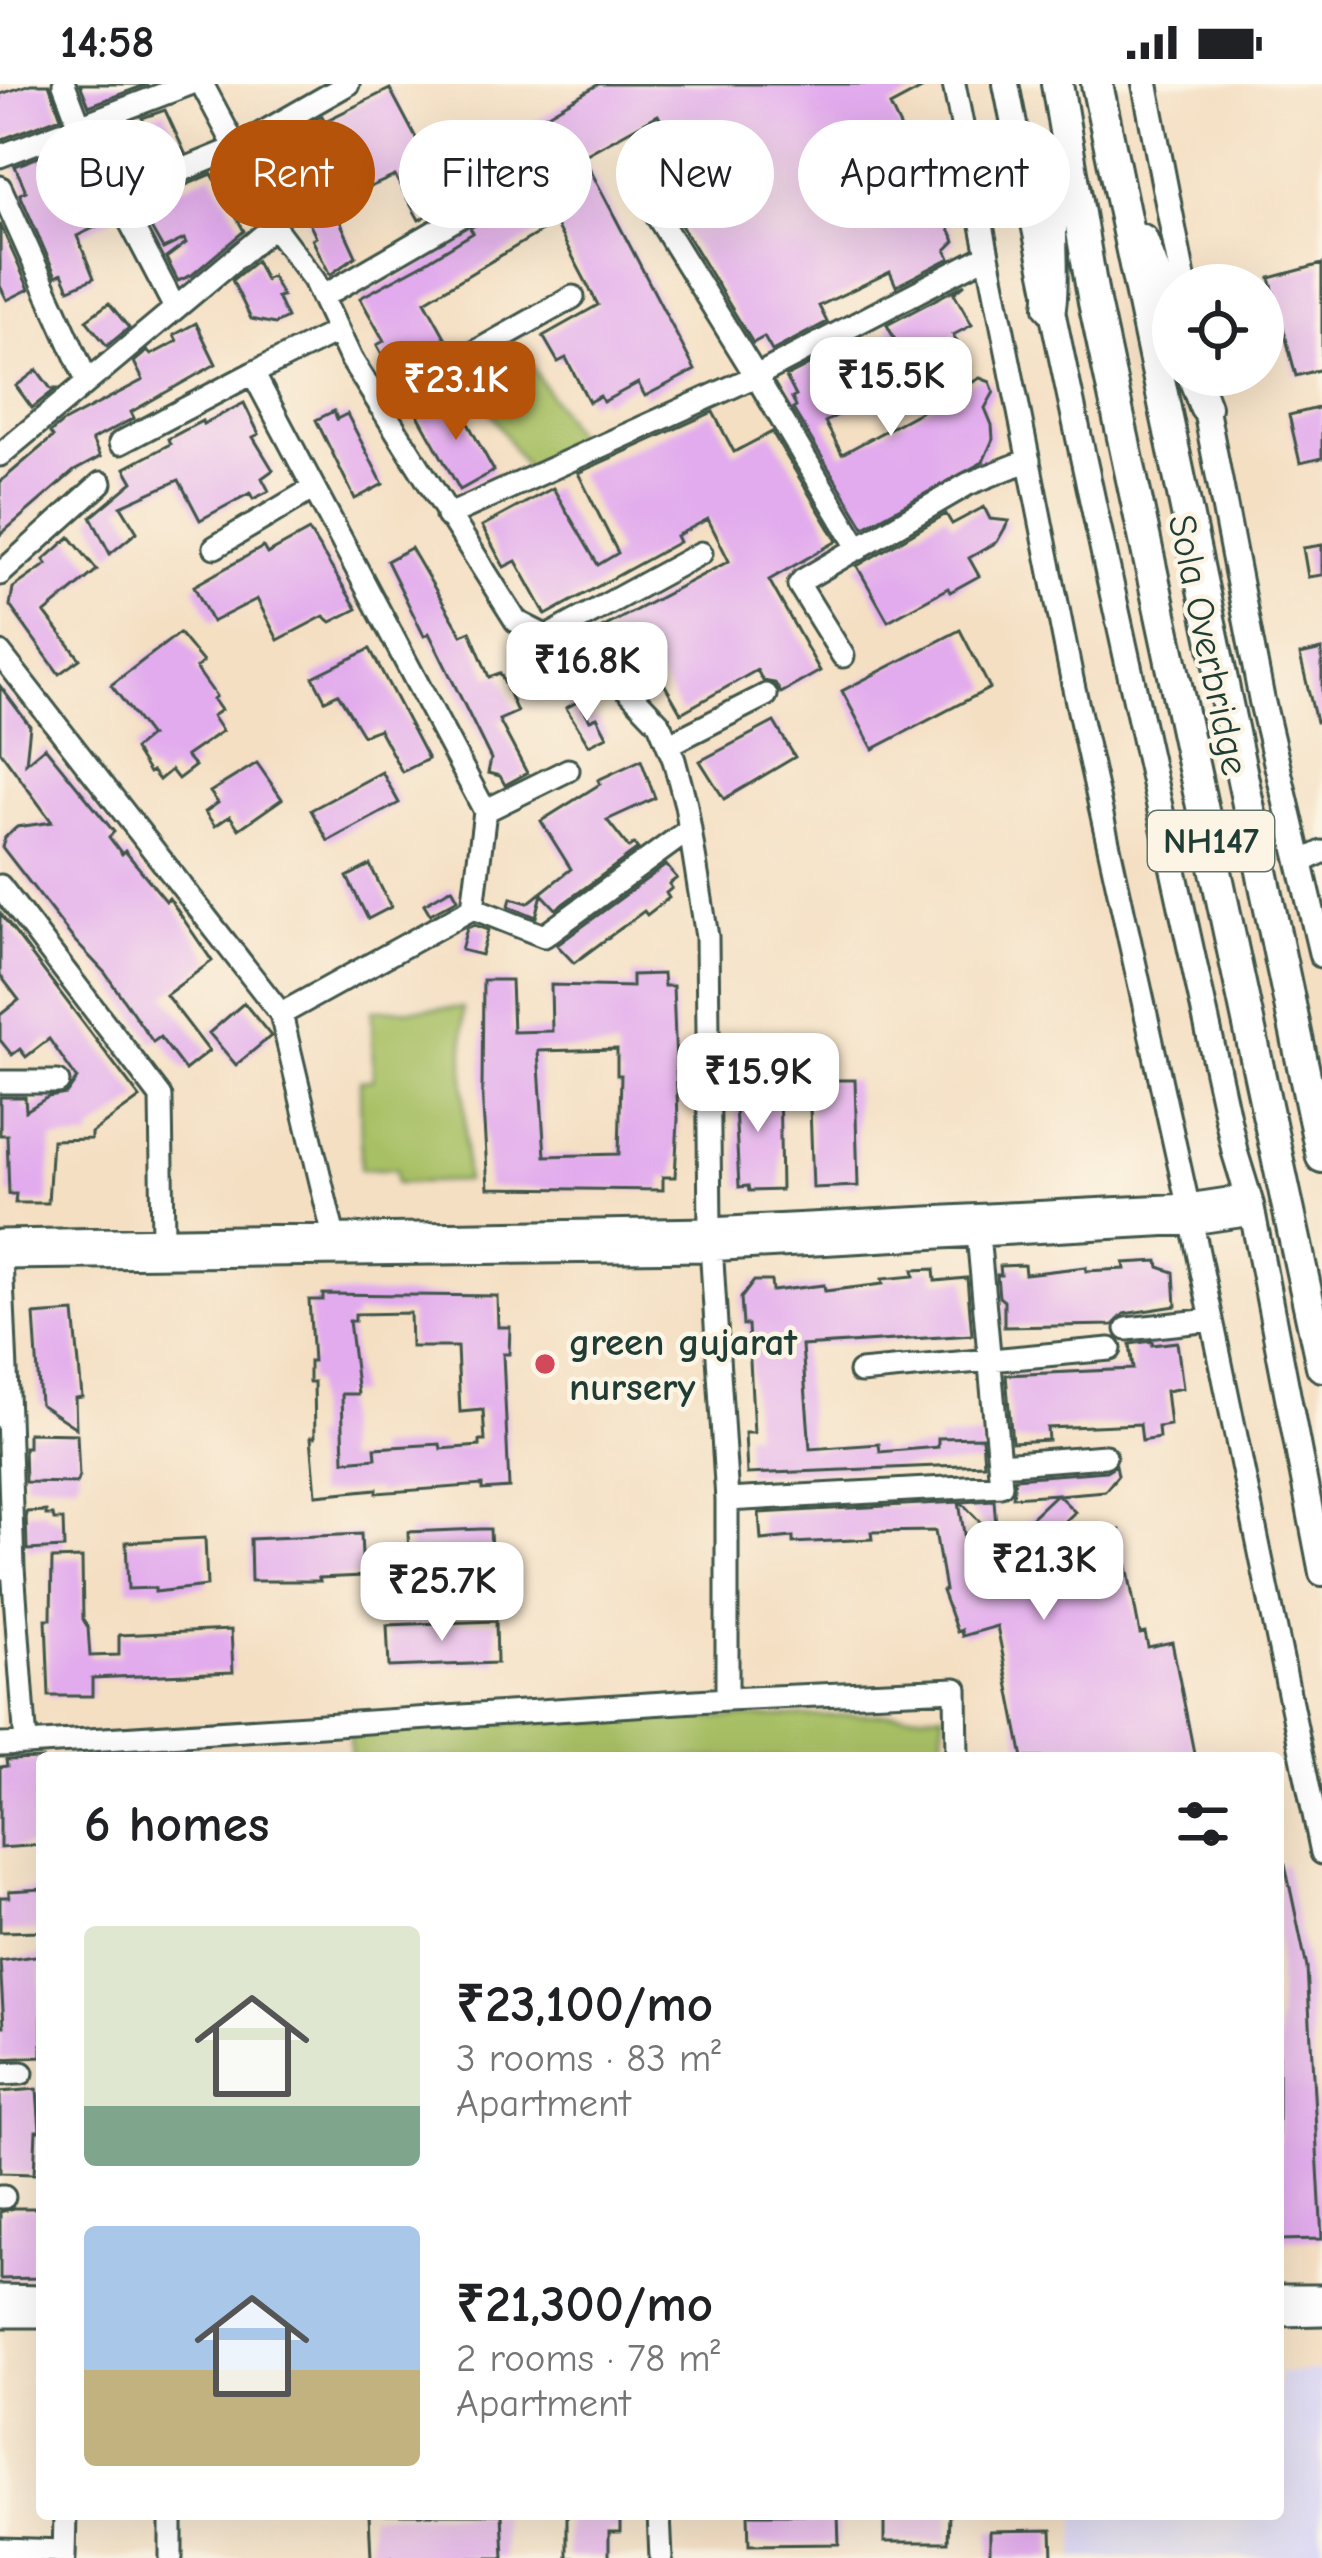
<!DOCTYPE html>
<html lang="en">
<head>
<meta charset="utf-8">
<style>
	:root { --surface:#fff; --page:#f2f2f2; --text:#202124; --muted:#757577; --accent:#b45309 }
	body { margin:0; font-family:"Comic Neue",sans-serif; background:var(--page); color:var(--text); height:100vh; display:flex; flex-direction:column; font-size:45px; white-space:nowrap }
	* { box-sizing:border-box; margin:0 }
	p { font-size:39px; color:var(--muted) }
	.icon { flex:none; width:66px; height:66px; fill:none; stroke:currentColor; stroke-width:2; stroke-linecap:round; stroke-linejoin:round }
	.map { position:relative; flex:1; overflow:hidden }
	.side { position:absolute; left:36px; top:1668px; width:1248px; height:768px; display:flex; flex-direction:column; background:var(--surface); border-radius:12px; box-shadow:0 12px 48px #0002 }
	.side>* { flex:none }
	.hud { position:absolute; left:36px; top:36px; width:1251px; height:108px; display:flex; gap:24px }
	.buttons { position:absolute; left:1152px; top:180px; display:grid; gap:24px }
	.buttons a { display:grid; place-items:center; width:132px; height:132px; border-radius:50%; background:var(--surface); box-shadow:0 12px 48px #0002; font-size:60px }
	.price { position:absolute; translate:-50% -102px; padding:0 27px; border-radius:24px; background:#fff; color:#222; font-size:39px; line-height:78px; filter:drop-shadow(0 3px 6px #0008) }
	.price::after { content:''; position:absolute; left:50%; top:72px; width:36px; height:27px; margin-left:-18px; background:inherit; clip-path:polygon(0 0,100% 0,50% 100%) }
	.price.on { background:var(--accent); color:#fff }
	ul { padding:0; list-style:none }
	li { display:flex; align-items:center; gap:36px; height:300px; padding:0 48px }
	li span { display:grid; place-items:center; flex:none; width:336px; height:240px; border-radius:12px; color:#555 }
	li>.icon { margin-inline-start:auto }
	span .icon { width:144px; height:144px; fill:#fffc; stroke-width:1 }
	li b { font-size:51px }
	h2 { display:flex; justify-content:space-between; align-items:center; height:144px; padding:0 48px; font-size:51px }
	.tag { padding:0 42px; border-radius:54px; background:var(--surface); box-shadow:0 12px 48px #0002; font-size:42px; line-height:108px }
	.tag.on { background:var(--accent); color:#fff }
	.status { display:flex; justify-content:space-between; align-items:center; height:84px; padding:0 60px; background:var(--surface); direction:ltr }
	.status svg { height:33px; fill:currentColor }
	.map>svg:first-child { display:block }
	.built { fill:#d9d7f7 }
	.green { fill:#a8c065; stroke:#647e4c; stroke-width:3 }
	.building { fill:#e2abed; fill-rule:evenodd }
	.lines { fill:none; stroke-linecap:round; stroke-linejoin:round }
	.minor-casing { stroke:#3f5549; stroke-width:27 }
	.major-casing { stroke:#3f5549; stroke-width:30 }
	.highway-casing { stroke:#3f5549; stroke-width:36 }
	.minor { stroke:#fff; stroke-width:21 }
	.major { stroke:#fff; stroke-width:24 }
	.highway { stroke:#fff; stroke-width:30 }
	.poi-dot { fill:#d1495b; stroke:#fcf5e5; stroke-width:4.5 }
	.labels { text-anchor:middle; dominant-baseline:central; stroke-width:9; stroke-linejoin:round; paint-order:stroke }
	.shield { fill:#fcf5e5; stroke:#617469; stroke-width:3 }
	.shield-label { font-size:36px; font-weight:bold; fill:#1f3d34 }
	.street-label { font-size:39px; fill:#1f3d34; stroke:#fcf5e5 }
	.poi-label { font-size:39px; font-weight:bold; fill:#1f3d34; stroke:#fcf5e5; text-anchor:start }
</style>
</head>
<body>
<div class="status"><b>14:58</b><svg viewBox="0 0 49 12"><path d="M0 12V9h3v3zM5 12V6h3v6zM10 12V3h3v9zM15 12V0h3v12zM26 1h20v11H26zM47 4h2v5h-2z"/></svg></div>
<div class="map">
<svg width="1322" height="2474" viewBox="0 0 1322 2474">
	<rect width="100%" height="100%" fill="#fcf5e5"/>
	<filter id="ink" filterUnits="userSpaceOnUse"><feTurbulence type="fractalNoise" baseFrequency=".00833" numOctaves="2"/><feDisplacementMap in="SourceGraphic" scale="24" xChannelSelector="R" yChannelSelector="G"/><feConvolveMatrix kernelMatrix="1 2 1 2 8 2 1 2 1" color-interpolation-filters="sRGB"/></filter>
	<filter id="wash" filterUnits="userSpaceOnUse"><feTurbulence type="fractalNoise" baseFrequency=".004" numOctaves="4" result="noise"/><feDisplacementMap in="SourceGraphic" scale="48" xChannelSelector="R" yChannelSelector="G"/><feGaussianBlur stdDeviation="2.7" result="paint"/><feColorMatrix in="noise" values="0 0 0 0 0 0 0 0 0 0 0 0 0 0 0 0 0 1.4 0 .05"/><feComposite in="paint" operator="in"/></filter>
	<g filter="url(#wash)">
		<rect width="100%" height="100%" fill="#f4dfc3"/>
		<path class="built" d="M1322,2287V2474H1075L1076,2430H1278V2289Z"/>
		<path class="green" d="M528,276L580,359L530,391L478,307Z
			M463,924L466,1097L397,1099L396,1085H361L360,997L373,996L372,926Z
			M943,1629L944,1674H351L349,1642Z"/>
		<g id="blocks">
			<path class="building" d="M31,0H49L61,33L0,56V10Z
				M80,0H148L89,22Z
				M599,0H931L890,22L955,157L946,166L950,174L896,202L890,188L819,222L827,238L772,267L764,253L753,259L665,115L695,99L658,31L583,72L695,286L645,312L638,299L603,318L600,312L589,318L566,274L558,278L543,252L598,221L555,139L425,217L450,262L394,293L377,261L384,257L360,214L421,181L473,149L470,144L533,107L505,55Z
				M390,5L434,88L442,83L459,114L419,136L395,92L332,120L356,172L330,191L312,155L316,153L271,61L322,32L325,37Z
				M165,26L185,69L124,94L112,72L151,53L142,34Z
				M73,60L112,135L77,152L94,194L69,205L62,189L56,192L20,110L26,107L15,82Z
				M212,90L244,147L192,191L178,197L166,174L186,159L184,155L163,165L138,121Z
				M0,140L29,205L7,216L0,202Z
				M256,177L265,196L272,192L282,212L277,213L287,234L275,240L251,235L232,196Z
				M1322,180V285L1296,292L1270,194Z
				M965,200L954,209L972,241L953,251L961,265L938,278V285L917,297L887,241Z
				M109,219L129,244L107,262L86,236Z
				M196,239L216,280L131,328L134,334L92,356L100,373L74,387L0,451V398L53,353L50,349L62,339L143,296L134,278L147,267L151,271L177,257L174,251Z
				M842,264L868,314L825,338L842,370L946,314L963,315L966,302L980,294L990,298L994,308L985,324L992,341L993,355L983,378L864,443L793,325L796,323L792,314L796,312L786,293Z
				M37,286L51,305H56L32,324L16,302Z
				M453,312L494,387L460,406L418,331Z
				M244,319L259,350L253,353L273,386L262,394L269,407L253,415L250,409L200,436L179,396L121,422L137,448L110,470L91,433L133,398L125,384L170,360L168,355L202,337L203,340Z
				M1322,323V374L1300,379L1289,331Z
				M334,327L337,335L347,330L383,400L355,415L316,336Z
				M713,328L734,368L772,348L837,457L769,496L820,587L781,609L775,599L763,597L757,586L681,629L644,565L624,575L602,544L729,477L708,435L676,452L679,458L546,531L516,477L504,483L482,442L553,404L598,481L618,469L578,389Z
				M984,423L990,435L1009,437L997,458L969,474L979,492L950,508L948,504L888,537L857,482L946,430L952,440Z
				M309,447L357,525L331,538L324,532L278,556L257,515L212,538L194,502L263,463L267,470Z
				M70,453L97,486L45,529L80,575L59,590L10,522L13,504L47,480L44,476Z
				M1322,461V491L1308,493L1303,464Z
				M411,464L462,551L470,547L489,593L500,589L517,628L499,636L527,689L505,701L500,692L488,689L491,675L429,549L424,552L387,477Z
				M960,546L990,604L873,665L842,607Z
				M179,549L203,578L196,584L216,612L213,615L221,626L212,632L222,647L186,672L195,682L178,695L171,686L159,696L152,687L149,689L134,665L150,652L111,601Z
				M370,565L428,675L402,688L379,645L363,651L338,610L325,616L313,593Z
				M1322,566V638H1316L1300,571Z
				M0,602L30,642L26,679L45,663L114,748L109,753L122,770L125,767L166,817L169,814L212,877L166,911L209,967L185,986L160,953L153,958L105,889L74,856L2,763L5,753L17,743L52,738L0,667Z
				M579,617L590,636L597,633L607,652L589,661L566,624Z
				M774,638L795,673L724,715L700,677Z
				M641,676L655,714L607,736L629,764L634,760L638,765L556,825L542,810L536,833L509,822L511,814L528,819L571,785L541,737L600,700L598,696Z
				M257,679L282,715L239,745L230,732L215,742L205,728L218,719L210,708Z
				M382,688L399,719L328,757L311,726Z
				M370,781L391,823L368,835L347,793Z
				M666,781L677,794L669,800L672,804L666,809L669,814L647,831L644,827L574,879L557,861Z
				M452,804L458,815L430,830L424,820Z
				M0,829L140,1014L91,1049V1055L52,1056L48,1119H15L16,1110H9L7,1051H0V1013H25L26,1027L48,1013L66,1010L77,995L49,955L26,973L20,965L12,971L0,956V931L19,916L0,891Z
				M474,841L488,846L481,871L461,866L467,844Z
				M663,890L664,902H673L678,1035L675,1093H663V1106L488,1104L482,1006L483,896H511L513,948L552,947L551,901L632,903V891ZM617,965V991H621L619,1070L545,1072L538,967Z
				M244,919L271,952L236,981L209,949Z
				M809,996H855L858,1102L813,1104Z
				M779,998L781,1106L749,1107L748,1102L739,1103L734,999Z
				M1158,1177L1159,1183L1174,1188L1176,1222L1124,1230L1113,1241L1004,1243V1217L999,1213L997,1191H1001L1000,1182L1024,1181L1025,1190L1086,1183V1187L1125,1185L1124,1179Z
				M934,1185L935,1197L967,1194L972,1251L802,1262L810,1365L879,1360L880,1368L938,1363V1354L982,1353L984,1380L747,1390L745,1349H754L748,1241H743L741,1214L754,1197H771L772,1207L824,1201L825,1207L883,1200L882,1195L914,1192L913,1186Z
				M323,1210L497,1212L498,1243H510L509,1270H503L509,1404L482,1406V1401L377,1409V1405L316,1411L311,1353H315L314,1298H309V1277H313L309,1216H323ZM410,1229L411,1263H457L460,1328L483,1326L485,1357H480V1362L441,1365L440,1360L375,1364L376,1374L344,1377L342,1310H358L349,1237H355V1230Z
				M74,1228L82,1313L75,1314L76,1344L40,1320L34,1231Z
				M1152,1257V1261L1177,1258L1183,1304L1166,1307L1170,1341L1158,1343L1159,1354L1142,1357L1140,1340L1047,1344L1048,1356L1012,1358L1006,1291L1133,1285L1130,1260Z
				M28,1349L77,1350L79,1393L76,1399L25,1398L24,1363H28Z
				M1116,1381L1118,1391L1105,1407L1058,1411L1075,1428L1005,1495L1071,1481L1066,1457L1120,1446L1140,1550L1145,1549L1148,1563L1172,1558L1195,1674H1023L997,1542L962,1552L961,1546L957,1548L942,1507L945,1506L935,1447L871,1448L872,1455L793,1459V1453L761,1456L759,1429L959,1418L971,1494L1006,1465L1002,1461L1056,1410L1013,1413L1015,1394L1106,1387Z
				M994,1416L996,1442L985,1443L961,1418Z
				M46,1427V1431H53L54,1436H63L64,1464L27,1466L26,1428Z
				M481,1445H490L492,1494L410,1497L408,1448Z
				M361,1450L363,1492L319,1494L320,1497H251L250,1455Z
				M205,1454L207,1502L155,1508V1504L128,1505L126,1458Z
				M82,1474L83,1535L88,1544L90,1572L119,1571V1551L231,1546L233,1588L92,1594V1612H49L46,1535H51L52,1475Z
				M496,1537L497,1579L389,1583L387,1541Z
				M42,1675V1761L0,1764V1683L7,1682L6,1676Z
				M1285,1780L1307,1884L1322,2155L1278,2156V1781Z
				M42,1805V1847L0,1848V1813H9V1807Z
				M42,1871V1973L0,1975V1942H4L0,1877Z
				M37,2005L40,2047H36L34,2090L0,2089V2008Z
				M14,2124H40L37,2194L0,2195V2128Z
				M369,2430H502L504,2474H371Z
				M567,2430H620V2448H609V2474H567Z
				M748,2430H838L839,2460L749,2461Z
				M884,2430H949L948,2458H884Z
				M1052,2446L1053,2474H990V2447Z"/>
		</g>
	</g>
	<g filter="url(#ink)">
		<use href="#blocks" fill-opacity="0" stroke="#3f5549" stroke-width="3"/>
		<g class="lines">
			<defs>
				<path id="minor" d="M64,0L80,42L175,224
					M348,0L236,64L266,132L314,196L351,275L516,537L578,569L619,597L659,639L674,676L686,721L707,853L710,1145L727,1416V1615L956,1605L957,1674
					M954,0L1073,600L1192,1139L1322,1769
					M0,72L190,0
					M0,103L87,297
					M117,113L236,64L202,0
					M649,119L756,292L988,171
					M322,213L510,104
					M338,247L253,289L485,727L473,824
					M380,322L573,213
					M120,359L253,289
					M0,371L274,142
					M447,432L756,292L859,465
					M215,463L314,404
					M0,490L101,399
					M547,553L701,469
					M0,569L281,930
					M843,572L799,501L803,496L968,400L1029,376
					M668,661L766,611
					M485,727L568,686
					M1302,778L1322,768
					M0,802L161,1013L163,1155
					M0,998H58
					M334,1153L281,930L473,824L544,852L690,745
					M0,1157L710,1145L1188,1121L1248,1112
					M0,1174L706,1166L1192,1139L1252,1130
					M1127,1245L1212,1236
					M860,1288L1110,1265
					M0,1332H8L1,1174
					M8,1332L13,1484
					M999,1380L1105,1372
					M727,1416L1001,1401L978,1150
					M0,1484H13L26,1660L0,1661
					M26,1660L727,1615
					M0,1990L22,1989
					M0,2113H4
					M0,2212L42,2213
					M1278,2212H1322
					M1278,2231L1322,2230
					M0,2232H42
					M171,2430V2474
					M659,2430L661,2474
					M0,2465L64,2467
					M64,2474L65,2430"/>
				<path id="major" d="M1006,0C1076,357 1159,713 1235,1069L1251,1121L1322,1489
					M1145,0L1184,201
					M1202,305L1262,617L1322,871"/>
				<path id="highway" d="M1057,0L1094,218L1322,1282
					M1097,0L1322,1073
					M1142,156L1173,238
					M1050,223C1057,174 1040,115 1066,70
					M1193,291L1205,323"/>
			</defs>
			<use href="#minor" class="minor-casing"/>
			<use href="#major" class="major-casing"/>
			<use href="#highway" class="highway-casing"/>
			<use href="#minor" class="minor"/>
			<use href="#major" class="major"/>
			<use href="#highway" class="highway"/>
		</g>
	</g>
	<circle class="poi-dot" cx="545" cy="1280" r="12"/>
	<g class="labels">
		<rect class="shield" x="1148" y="727" width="126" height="60" rx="9"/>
		<g class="shield-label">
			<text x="1211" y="757">NH147</text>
		</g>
		<g class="street-label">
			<text transform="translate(1208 561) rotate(78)">Sola Overbridge</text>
		</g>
		<g class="poi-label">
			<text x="569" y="1258">green gujarat<tspan x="569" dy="45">nursery</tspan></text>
		</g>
	</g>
</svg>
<div class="buttons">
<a><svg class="icon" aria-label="locate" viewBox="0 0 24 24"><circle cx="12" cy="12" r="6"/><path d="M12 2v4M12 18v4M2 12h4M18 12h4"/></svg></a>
</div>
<b class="price" style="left:891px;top:355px">₹15.5K</b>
<b class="price on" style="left:456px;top:359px">₹23.1K</b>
<b class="price" style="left:587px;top:640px">₹16.8K</b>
<b class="price" style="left:758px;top:1051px">₹15.9K</b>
<b class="price" style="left:1044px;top:1539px">₹21.3K</b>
<b class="price" style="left:442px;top:1560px">₹25.7K</b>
<div class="hud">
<a class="tag">Buy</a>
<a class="tag on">Rent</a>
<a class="tag">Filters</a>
<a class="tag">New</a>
<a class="tag">Apartment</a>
</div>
<section class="side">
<h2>6 homes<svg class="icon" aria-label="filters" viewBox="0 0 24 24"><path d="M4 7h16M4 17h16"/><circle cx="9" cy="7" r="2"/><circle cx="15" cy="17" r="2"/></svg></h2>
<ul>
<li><span style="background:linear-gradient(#dfe7d0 75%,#7fa58c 0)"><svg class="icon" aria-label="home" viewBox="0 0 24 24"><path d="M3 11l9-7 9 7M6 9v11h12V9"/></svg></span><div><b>₹23,100/mo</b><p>3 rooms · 83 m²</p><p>Apartment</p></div></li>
<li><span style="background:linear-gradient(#a9c7e8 60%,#c2b280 0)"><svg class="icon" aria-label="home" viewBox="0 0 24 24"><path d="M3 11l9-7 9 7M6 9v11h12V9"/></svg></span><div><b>₹21,300/mo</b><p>2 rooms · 78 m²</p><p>Apartment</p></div></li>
</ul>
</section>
</div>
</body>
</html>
